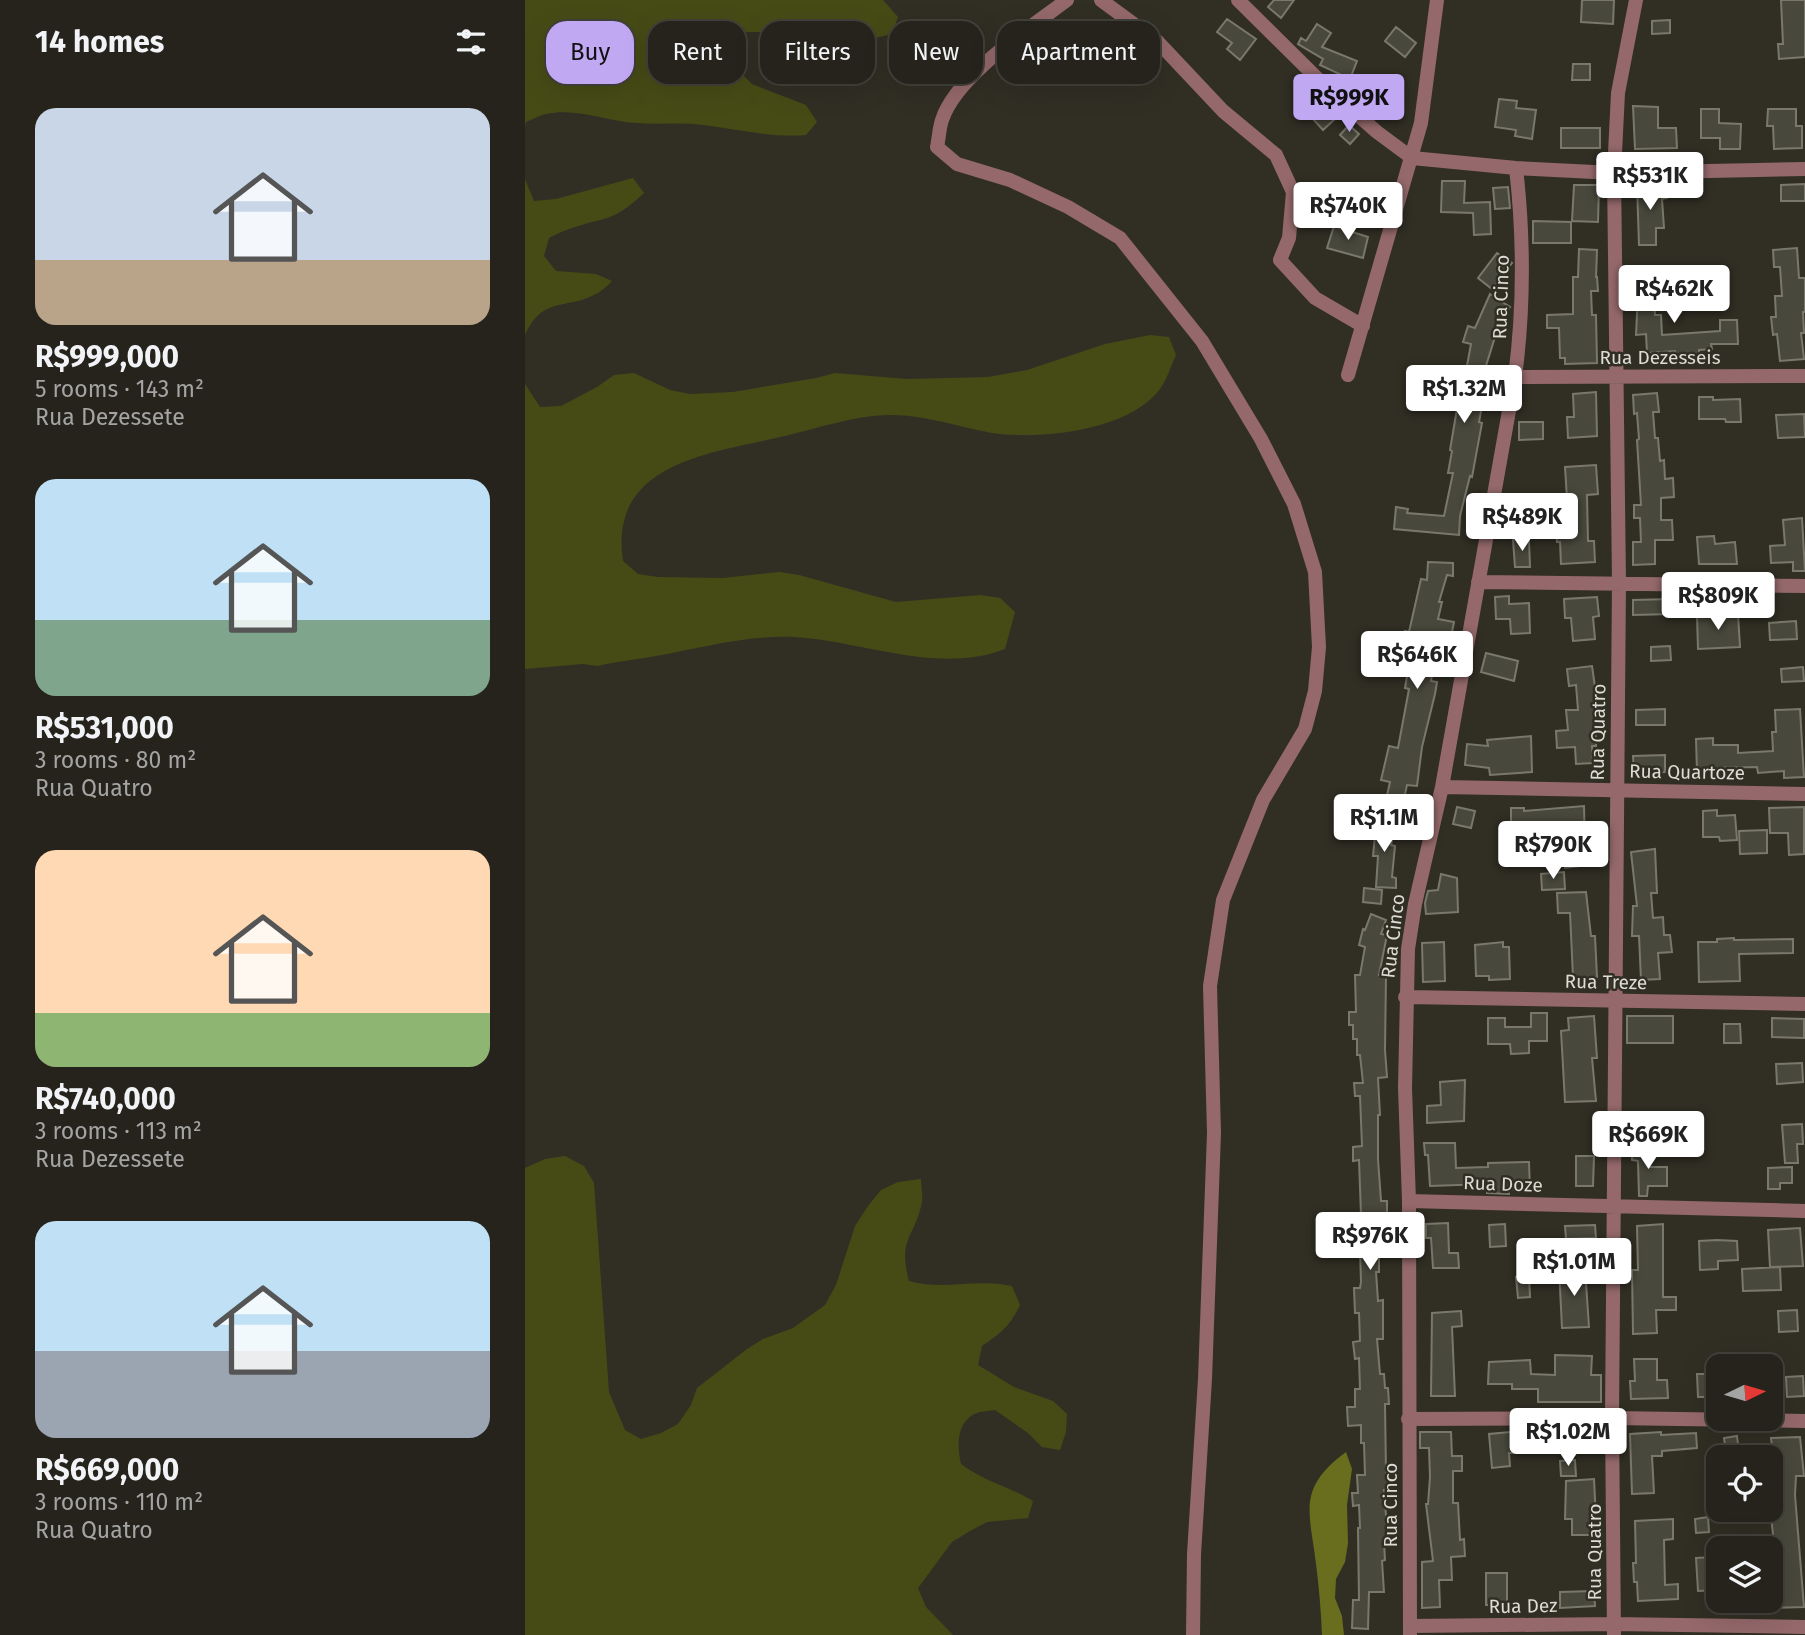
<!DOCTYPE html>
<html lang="en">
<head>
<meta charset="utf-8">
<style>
	:root { --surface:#25231b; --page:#312f28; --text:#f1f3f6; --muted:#a3a4a3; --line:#42403a; --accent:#c1a8f3 }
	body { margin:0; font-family:"Fira Sans",sans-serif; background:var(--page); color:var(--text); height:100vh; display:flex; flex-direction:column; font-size:26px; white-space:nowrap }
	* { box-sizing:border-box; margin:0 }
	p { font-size:23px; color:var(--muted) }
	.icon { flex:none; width:38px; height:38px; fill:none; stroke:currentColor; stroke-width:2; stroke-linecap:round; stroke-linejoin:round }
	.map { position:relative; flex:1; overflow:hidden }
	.side { display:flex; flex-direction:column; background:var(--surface); width:525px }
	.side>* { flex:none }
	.hud { position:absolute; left:21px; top:21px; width:665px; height:63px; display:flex; gap:14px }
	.needle { width:46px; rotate:85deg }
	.controls { position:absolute; left:1181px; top:1354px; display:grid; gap:14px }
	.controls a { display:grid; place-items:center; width:77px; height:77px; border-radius:14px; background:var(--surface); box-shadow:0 7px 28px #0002,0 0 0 2px var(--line); font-size:35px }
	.price { position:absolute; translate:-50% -60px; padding:0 16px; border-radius:7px; background:#fff; color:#222; font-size:23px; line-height:46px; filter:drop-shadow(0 2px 4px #0008) }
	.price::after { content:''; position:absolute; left:50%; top:42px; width:21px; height:16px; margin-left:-10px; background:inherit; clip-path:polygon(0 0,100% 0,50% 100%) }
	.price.active { background:var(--accent); color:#111 }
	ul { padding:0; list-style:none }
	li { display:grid; align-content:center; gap:14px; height:371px; padding:0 35px }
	li span { display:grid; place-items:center; height:217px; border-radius:21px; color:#555 }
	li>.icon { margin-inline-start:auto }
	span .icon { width:126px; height:126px; fill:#fffc; stroke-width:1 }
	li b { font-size:30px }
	h2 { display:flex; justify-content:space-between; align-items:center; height:84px; padding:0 35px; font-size:30px }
	.pill { padding:0 24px; border-radius:21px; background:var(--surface); box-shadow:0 7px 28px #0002,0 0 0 2px var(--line); font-size:24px; line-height:63px }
	.pill.active { background:var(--accent); color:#111 }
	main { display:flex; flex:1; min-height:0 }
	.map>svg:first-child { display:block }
	.green { fill:#464b16 }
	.forest { fill:#686e1d }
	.building { fill:#49483c; stroke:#7a786b; stroke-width:2 }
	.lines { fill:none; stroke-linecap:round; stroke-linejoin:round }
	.minor { stroke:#95696b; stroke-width:14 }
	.labels { text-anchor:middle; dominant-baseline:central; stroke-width:5; stroke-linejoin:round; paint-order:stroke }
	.street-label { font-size:19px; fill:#dddcd5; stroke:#312f24 }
</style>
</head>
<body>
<main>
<section class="side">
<h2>14 homes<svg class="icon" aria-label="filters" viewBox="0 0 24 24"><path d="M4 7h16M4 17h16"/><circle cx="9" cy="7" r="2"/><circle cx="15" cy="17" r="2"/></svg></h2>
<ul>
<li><span style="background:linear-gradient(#c9d6e8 70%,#b9a48a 0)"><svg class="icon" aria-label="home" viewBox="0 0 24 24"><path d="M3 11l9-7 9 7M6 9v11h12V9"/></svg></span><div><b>R$999,000</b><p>5 rooms · 143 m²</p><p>Rua Dezessete</p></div></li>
<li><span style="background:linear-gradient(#bfe0f5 65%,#7fa58c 0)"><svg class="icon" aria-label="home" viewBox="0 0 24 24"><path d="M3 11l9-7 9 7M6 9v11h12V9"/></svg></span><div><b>R$531,000</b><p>3 rooms · 80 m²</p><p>Rua Quatro</p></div></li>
<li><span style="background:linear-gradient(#ffd9b3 75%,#8fb573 0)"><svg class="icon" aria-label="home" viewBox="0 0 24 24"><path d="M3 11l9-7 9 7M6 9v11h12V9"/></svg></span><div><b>R$740,000</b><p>3 rooms · 113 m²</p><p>Rua Dezessete</p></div></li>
<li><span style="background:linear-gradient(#bfe0f5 60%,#9aa5b1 0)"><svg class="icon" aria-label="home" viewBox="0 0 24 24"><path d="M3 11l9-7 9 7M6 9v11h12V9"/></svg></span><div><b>R$669,000</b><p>3 rooms · 110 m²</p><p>Rua Quatro</p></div></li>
</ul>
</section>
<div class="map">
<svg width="1280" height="1635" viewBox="0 0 1280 1635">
	<rect width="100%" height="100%" fill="#312f24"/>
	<path class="green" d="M0,0H358L373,17L367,34C348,39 329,42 308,41C273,38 241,28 206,34L202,52L213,70L227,84L281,105L292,122L281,135C246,138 212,129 178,125C156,122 135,125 113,123C83,122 52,107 21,114C14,115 7,120 1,122L0,127Z
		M108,178L119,193C108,203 97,213 82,218C61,224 44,227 24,238L19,256L31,271L71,274L87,281C82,286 76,292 69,295C39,310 18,296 0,335V179L9,201L31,199Z
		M625,335L644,337L651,355C646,366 642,379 635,389C604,431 514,440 467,433C433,427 398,414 363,415C327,416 294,428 260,436C188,453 83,461 98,561L113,574L133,577L198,578L254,572L274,575L371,602L455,595L475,598L490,612L480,649C413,675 338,641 269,637C221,635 177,648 131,656C111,660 92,661 73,666L58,664L0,669V384L15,407L36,406L72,387L89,375L109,373L145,390L165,394L208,392L291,378L310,373L382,379L463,377L502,370L580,344Z
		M40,1156L59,1166L69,1183L84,1392L100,1430L116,1439L136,1433L153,1424L166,1405L172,1388L222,1349L238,1339L268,1328L300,1305L311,1285L330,1226L343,1206L356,1190L373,1182L396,1179C396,1186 398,1194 397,1201C391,1237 372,1237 384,1281C420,1291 450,1278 487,1286L495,1305C485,1326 476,1333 457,1346L453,1365L489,1387L528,1401L542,1414L541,1432L535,1450L517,1447L503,1433L470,1410C465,1411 457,1411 452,1413C431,1421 432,1446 436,1464C460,1482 483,1486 508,1501L503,1518L462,1522L445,1531L427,1542L393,1588L401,1607L428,1635H0V1168L20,1159Z"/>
	<path class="forest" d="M821,1452L827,1469L822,1505L823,1543L820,1562L811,1579L810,1598L817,1616L819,1635H797C796,1611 794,1587 791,1564C785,1512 771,1489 821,1452Z"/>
	<path class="building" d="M749,0H769L756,18L743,7Z
		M1057,0H1089L1088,24L1056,22Z
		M1256,0H1280V57L1254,59L1253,44H1258Z
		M702,19L731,39L715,60L702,49L707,43L692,32Z
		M1145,20V33L1127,34V21Z
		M792,24L806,33L797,47L832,61L825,79L795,65L798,59L773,44L776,38L781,41Z
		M871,27L891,43L880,57L860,41Z
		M1048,64H1065V80H1047Z
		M974,99L992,101L991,108L1011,110L1007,139L990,136L991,130L970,127Z
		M1108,106L1133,107V128H1151L1152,148L1110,149Z
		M801,108L811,118L798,130L789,120Z
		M1176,109H1194V123L1216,124L1215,149H1195V138H1176Z
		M1243,109H1271V126H1277V148L1249,149L1248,126H1242Z
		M824,125L834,134L825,144L815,135Z
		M1036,128H1075V148H1036Z
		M917,181H940L939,203L965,202L966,234L949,235L948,213L916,212Z
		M1142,184V198L1137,199L1139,228H1131V245H1114L1112,185Z
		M1280,184V201H1256V185Z
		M1049,185H1074L1073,222L1047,221Z
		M983,187L985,208L970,209L968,188Z
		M1008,221L1046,222V243H1008Z
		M809,226L843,237L838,258L802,248Z
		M1272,248L1274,278H1280V312H1278L1279,333H1276L1279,359L1255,361L1252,334L1248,335L1246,317H1251L1250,296H1257L1255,267H1249L1248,250Z
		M1054,249L1072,250L1071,277H1072L1073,291H1066L1067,315H1071L1072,363L1040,364V358H1035L1034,328H1022V315L1048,314V277H1053Z
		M972,253L987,263L967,289L953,278Z
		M1140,275L1141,292L1129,293L1130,315H1136L1137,335L1195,331V320H1212L1213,344H1186L1187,349L1174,350V361L1151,362L1150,351L1122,353L1121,334L1111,335L1113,294H1107L1106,277Z
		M965,294L985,307L975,321L978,322L973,335L971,334L960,369L966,370L964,386L962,401L958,400L954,422L957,423L947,477L945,476L935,516L934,535L869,529L871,507L883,509L882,513L919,516L928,473H923L927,451L925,450L934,397L933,396L935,381L939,382L946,344L938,342L943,326L950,328Z
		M1071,392L1072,436L1043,438L1042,417H1049L1048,394Z
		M1132,393L1134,412H1128L1130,438H1133L1135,461L1139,460L1140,479L1148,478L1149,497L1136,498V520H1147L1148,540H1130V564L1108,565V542H1116L1115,518H1109V505H1116L1112,440L1114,439L1112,413L1109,414L1108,395Z
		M1174,397H1188V400L1215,399L1216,422H1201L1200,419H1174Z
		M1279,414L1280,437L1253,438L1251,415Z
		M994,422H1018V439L994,440Z
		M1071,465L1073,494L1062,495L1063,541H1069L1070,562L1036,564L1035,542H1032L1031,520H1022L1021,499H1042L1040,467Z
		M1277,518L1280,571H1268V562L1246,563L1245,546L1260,545L1258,520Z
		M1189,536L1190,544L1210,542L1212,564H1174L1172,537Z
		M988,540H1004L1005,567H990Z
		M903,562L928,563V576L922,575L914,602H917L913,619L929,622L926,637L910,634L906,657L910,658L906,681L912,682L910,694L897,747L892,786L882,785L877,808L888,809L886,824L862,821L865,801L861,800L865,782L856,780L864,746L873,748L884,689L880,688L882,676L888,677L893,652L877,648L880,631L884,632L896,579L902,580Z
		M984,596V604L1004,603L1005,633L986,634L985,619H971L970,597Z
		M1072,597L1074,616L1068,617L1070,639L1048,641L1046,618H1040L1039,599Z
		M1146,599L1147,614L1108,615V600Z
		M1213,614L1215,647L1173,649L1172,616Z
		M1271,621L1272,639L1245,640L1244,623Z
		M1145,646L1146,660L1126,661V647Z
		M961,653L993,661L989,681L956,672Z
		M1067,666L1070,687H1074L1075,704H1070L1071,746H1067L1068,763L1051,764L1050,747L1032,748L1031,731L1043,730L1041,710H1053L1051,685L1044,686L1042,669Z
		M1278,667L1279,681L1257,682L1256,669Z
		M1140,709V725H1111V710Z
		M1275,709L1279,777L1259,778V771L1233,773L1232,767L1189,768V772H1172L1171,739L1188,738V745H1213V753L1248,751L1247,732H1251L1250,710Z
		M1006,736L1007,772L965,775L964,768L940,765L942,744L963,746L962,740Z
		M1140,755V772L1109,774L1108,756Z
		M1059,806L1060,851L1070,850L1072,864L1040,868L1038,847L1034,848L1033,826L1000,828V832H986V808H999V811Z
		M932,807L950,811L946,828L928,824Z
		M1279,807V854L1264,855L1263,833H1245L1244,808Z
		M1192,810V816L1210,815L1212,840L1195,841L1194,837H1178V811Z
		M847,822L870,827L866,845L870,846L867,877L871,878V888L851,887L853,856H848L850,835L844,833Z
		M1242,830V853L1215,854L1214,831Z
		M1130,849L1132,893H1126L1128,918L1138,917L1139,935H1145L1147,952L1133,953L1135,979L1116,980L1114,936H1107L1108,906H1112L1106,852Z
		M1039,872L1040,889L1017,890L1016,874Z
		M916,874L932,878L933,912L901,914L900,903L903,891L913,890Z
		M839,888L857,890L856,904L838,902Z
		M1061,892L1066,936H1070L1072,977H1048L1045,913H1033L1032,893Z
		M846,914L861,920L856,934L862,935L854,975H861L860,1050L862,1077L853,1078L855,1115H853V1159L856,1201H862V1213H860L859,1234H854V1272H851L853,1301L858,1300V1339H852L855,1374H859L860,1388H863L864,1404H860L861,1473H863L864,1490H859L863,1541L859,1542L860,1560L857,1561L859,1592H844L843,1629L827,1628L828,1600H834L833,1528H835L834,1505L828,1506L827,1493H833L832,1475H840L839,1443H836V1425L823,1426L822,1407H830V1389H835L834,1358L830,1359L828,1342L835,1341L834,1313H830L829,1288H835L836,1282L835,1251H828V1233H820V1226H806L807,1214L836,1215L834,1160L828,1161V1147L837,1146L835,1096H830L829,1083H838L835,1055H832V1039H828V1025H824V1012H831L830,975H835L840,947L834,945L838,929L840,930Z
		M1209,938V940L1268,939V953L1214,954L1215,981L1174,982L1173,942H1192V939Z
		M919,942L920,981L898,982L897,943Z
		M978,942V947H984L985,979L964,980V976H951L950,945Z
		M1006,1013H1022V1041H1004V1053L986,1054L985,1044H963V1018H980V1027H1006Z
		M1069,1016L1072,1058H1067L1071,1101L1040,1102L1036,1031L1044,1030L1043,1018Z
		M1102,1016H1148V1043H1102Z
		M1247,1018L1279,1019V1038L1247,1037Z
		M1199,1024H1215L1216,1043H1199Z
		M1277,1063L1278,1082L1252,1084L1251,1064Z
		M940,1080L939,1121L902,1123V1106L916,1105L915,1082Z
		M1277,1124L1278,1144H1272L1273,1163H1260L1257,1125Z
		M899,1143H930L931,1168L963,1167V1163L1004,1162L1005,1190H984V1194L962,1193V1184L905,1186L903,1155H900Z
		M1107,1147L1125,1148L1124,1167H1142V1186H1123L1122,1196H1114L1113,1161L1107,1160Z
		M1051,1156H1069L1068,1186H1051Z
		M1267,1167V1183H1255V1189H1243V1168Z
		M923,1223L924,1253H933L934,1268H908L906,1238H901V1224Z
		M980,1224L981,1246L965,1247L964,1225Z
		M1138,1224V1297H1151V1310H1131L1132,1333L1108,1334L1107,1270H1113L1112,1226Z
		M1070,1225L1071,1238L1041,1239L1040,1226Z
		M1275,1228L1278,1266L1245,1267L1243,1230Z
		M1192,1240L1212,1241L1213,1260L1193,1261V1269L1175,1270L1174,1241Z
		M1255,1267L1256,1290L1218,1291L1217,1269Z
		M1034,1268H1060L1064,1327L1037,1328Z
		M1004,1276L1005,1297L993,1298L991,1277Z
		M1272,1310L1273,1331L1254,1332L1253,1311Z
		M936,1311L937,1326L927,1327L930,1396H906L907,1313Z
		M1030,1355L1067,1356L1066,1375H1076V1402H1013V1389H987V1384H963L964,1362L1005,1360L1006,1374L1030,1375Z
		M1109,1359H1132V1380H1142L1143,1398L1106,1399L1105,1381H1110Z
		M1172,1374H1188V1397H1173Z
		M1278,1376L1279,1396L1262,1397L1261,1377Z
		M996,1431L998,1453H984L985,1466L967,1468L964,1434Z
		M895,1432H926L927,1456H937V1471H928V1503H933L935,1540L939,1539L940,1556L926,1557L927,1580H914L915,1607L897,1608V1562L908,1561L901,1504H903L905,1477L904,1448H895Z
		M1136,1432V1435L1171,1433L1172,1448L1137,1451V1456H1127L1129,1493L1107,1494L1105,1434Z
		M1068,1434L1069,1449L1044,1450L1043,1435Z
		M1212,1436L1214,1453L1201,1454L1199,1438Z
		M1275,1437L1279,1476H1271L1270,1495L1279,1607L1246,1608V1585H1248L1246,1543H1249L1246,1517V1480L1251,1479L1246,1438Z
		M1050,1460L1051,1476H1036L1035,1461Z
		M1069,1479L1071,1519H1069V1535H1047V1519H1040L1041,1481Z
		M1183,1517L1184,1532L1171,1533L1170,1519Z
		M1148,1519V1539L1139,1540L1140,1585L1153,1584V1599L1113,1601L1112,1582H1109L1108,1563H1111L1110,1521Z
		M1189,1557L1190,1569L1194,1568V1590L1173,1591L1171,1558Z
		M961,1573H982V1605H961Z
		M1069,1591L1070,1606L1035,1608V1592Z"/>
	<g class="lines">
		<path class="minor" d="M542,0C505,28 431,76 417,120C414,129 414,138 412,147L432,164L485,180L543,207L595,238L677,341L736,439L769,504L790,572L794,647L790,691L780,729L738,800L698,900L685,986L689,1133L680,1379L669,1554L668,1635
			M576,0L633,42L698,111L751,155L768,192L764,238L755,260L790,298L838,326
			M713,0L802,88L852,132L887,158L991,168L1089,173L1280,169
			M823,375L896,123L912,0
			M990,377L1280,376
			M953,582L1280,586
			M917,787L1280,794
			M880,997L1280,1004
			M884,1201L1280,1211
			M883,1419L1087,1418L1280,1421
			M885,1626L1089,1624L1280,1627
			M885,1635L884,1201L880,1088L883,949L890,904L917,787L990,377C999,308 999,238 991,168
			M1089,1635L1087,1418L1094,582L1089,173L1093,93L1111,0"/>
	</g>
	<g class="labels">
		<g class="street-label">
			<text transform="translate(976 297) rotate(-88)">Rua Cinco</text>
			<text x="1135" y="357">Rua Dezesseis</text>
			<text transform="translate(1073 732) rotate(-89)">Rua Quatro</text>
			<text transform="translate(1162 772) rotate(1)">Rua Quartoze</text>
			<text transform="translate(868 936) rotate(-83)">Rua Cinco</text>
			<text transform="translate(1081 982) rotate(1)">Rua Treze</text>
			<text transform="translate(978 1184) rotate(2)">Rua Doze</text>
			<text transform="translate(865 1505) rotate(-90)">Rua Cinco</text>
			<text transform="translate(1069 1552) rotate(-90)">Rua Quatro</text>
			<text transform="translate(998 1606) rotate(-1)">Rua Dez</text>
		</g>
	</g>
</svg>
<div class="controls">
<a><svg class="needle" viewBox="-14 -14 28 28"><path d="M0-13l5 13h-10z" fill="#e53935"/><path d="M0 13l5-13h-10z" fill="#a3a4a3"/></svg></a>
<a><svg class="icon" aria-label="locate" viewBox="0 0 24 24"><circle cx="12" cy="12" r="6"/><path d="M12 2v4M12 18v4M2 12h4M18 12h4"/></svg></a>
<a><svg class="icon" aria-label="layers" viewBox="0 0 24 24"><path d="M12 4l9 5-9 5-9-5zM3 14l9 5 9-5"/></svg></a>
</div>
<b class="price active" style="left:824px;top:134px">R$999K</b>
<b class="price" style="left:1125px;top:212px">R$531K</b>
<b class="price" style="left:823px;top:242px">R$740K</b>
<b class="price" style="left:1149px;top:325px">R$462K</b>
<b class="price" style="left:939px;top:425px">R$1.32M</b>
<b class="price" style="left:997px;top:553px">R$489K</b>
<b class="price" style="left:1193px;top:632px">R$809K</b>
<b class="price" style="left:892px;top:691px">R$646K</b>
<b class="price" style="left:859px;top:854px">R$1.1M</b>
<b class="price" style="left:1028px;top:881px">R$790K</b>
<b class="price" style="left:1123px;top:1171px">R$669K</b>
<b class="price" style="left:845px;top:1272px">R$976K</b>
<b class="price" style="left:1049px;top:1298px">R$1.01M</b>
<b class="price" style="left:1043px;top:1468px">R$1.02M</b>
<div class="hud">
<a class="pill active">Buy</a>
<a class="pill">Rent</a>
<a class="pill">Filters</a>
<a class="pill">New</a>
<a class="pill">Apartment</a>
</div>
</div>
</main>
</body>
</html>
